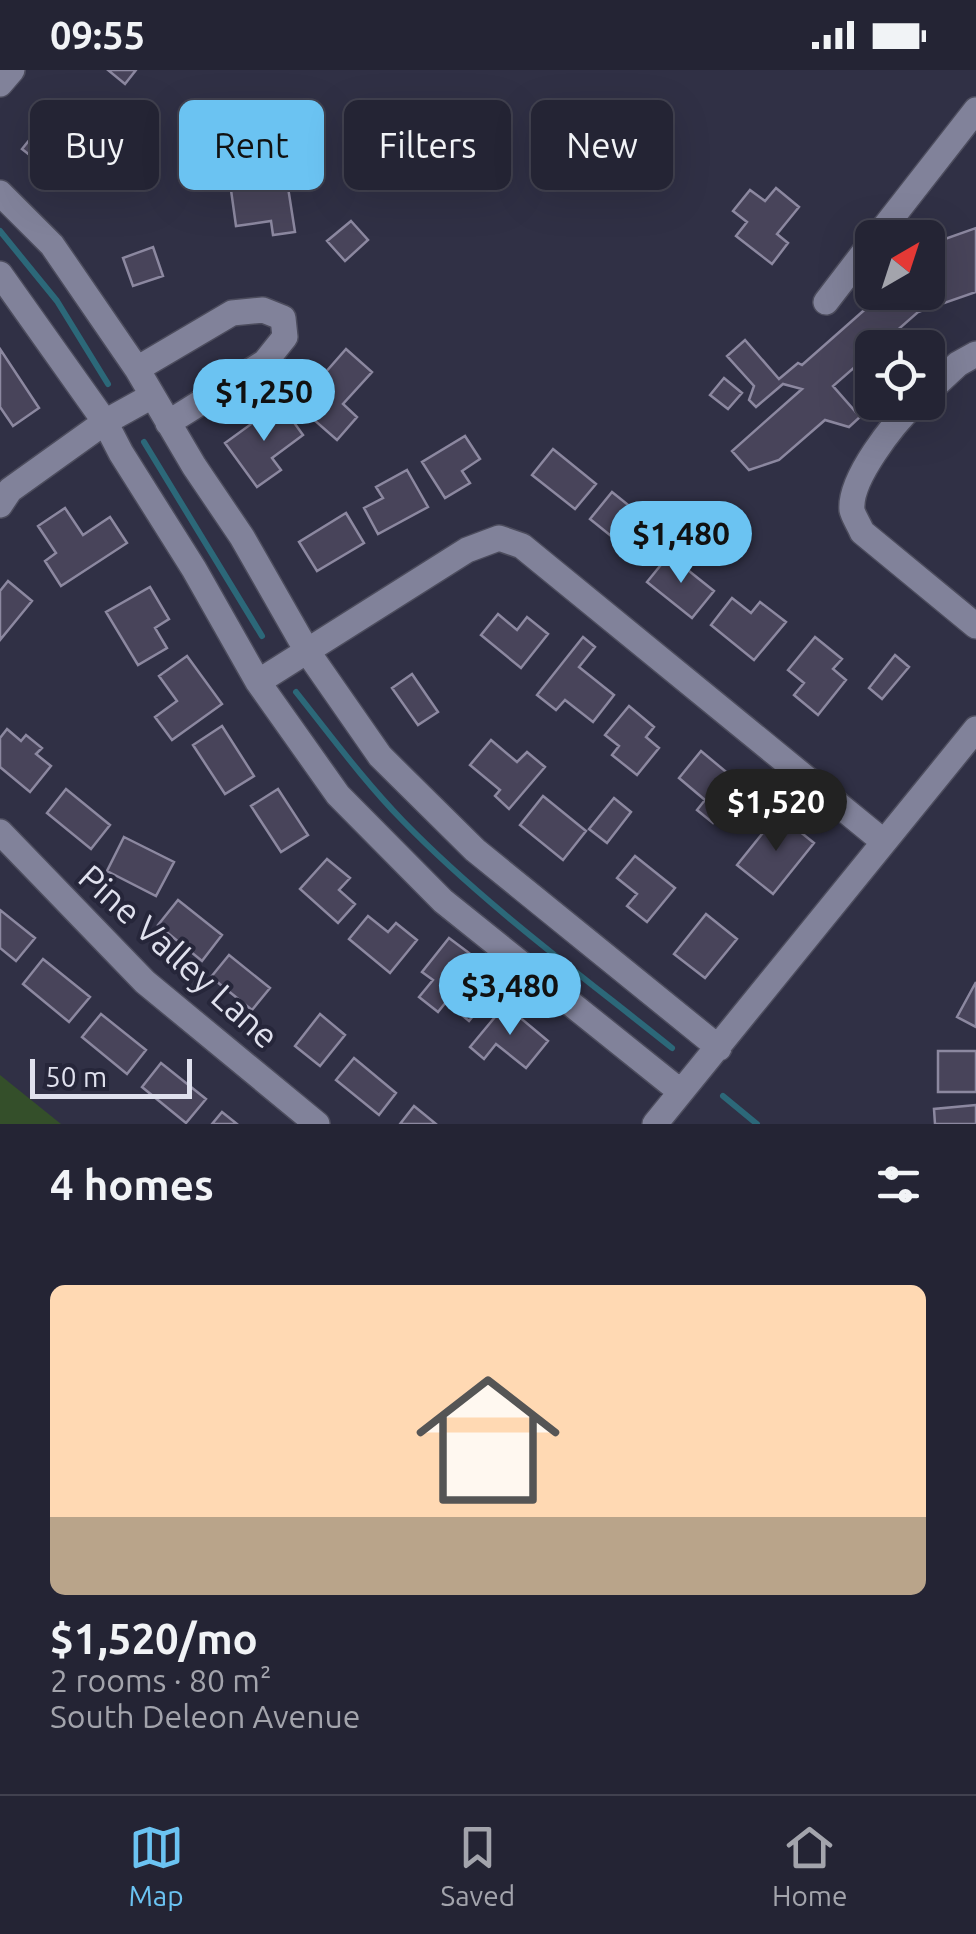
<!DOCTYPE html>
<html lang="en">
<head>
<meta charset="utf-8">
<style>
	:root { --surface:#242434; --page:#2c2c3c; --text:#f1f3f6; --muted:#a3a4ac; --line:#41414f; --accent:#6bc3f2 }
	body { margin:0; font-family:Ubuntu,sans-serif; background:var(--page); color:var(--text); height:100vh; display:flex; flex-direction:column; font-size:38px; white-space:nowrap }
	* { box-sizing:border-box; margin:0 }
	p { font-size:32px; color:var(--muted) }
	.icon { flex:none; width:55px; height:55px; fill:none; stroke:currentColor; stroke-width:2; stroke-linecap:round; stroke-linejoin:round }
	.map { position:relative; height:1054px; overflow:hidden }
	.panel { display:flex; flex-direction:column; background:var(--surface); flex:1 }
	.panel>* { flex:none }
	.top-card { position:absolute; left:30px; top:30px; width:918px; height:90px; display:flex; gap:20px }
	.needle { width:65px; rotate:39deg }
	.buttons { position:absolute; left:855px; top:150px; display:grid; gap:20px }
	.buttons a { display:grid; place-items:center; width:90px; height:90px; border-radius:15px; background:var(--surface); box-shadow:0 10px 40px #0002,0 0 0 2px var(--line); font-size:50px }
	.scale { position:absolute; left:30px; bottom:25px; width:162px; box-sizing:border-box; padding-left:10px; border:5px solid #e0e1ee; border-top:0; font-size:28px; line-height:35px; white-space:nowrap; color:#e0e1ee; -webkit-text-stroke:8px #26263a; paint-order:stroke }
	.price { position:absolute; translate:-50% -85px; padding:0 22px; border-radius:35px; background:var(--accent); color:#111; font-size:32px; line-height:65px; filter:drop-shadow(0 2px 5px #0008) }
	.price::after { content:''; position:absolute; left:50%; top:60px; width:30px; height:22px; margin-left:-15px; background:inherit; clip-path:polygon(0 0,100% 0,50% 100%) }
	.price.on { background:#222; color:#fff }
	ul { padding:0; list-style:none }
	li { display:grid; align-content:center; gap:20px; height:530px; padding:0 50px }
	li span { display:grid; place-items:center; height:310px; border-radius:15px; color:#555 }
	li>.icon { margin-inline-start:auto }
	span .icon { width:180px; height:180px; fill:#fffc; stroke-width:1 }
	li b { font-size:42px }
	h2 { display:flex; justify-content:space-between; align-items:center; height:120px; padding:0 50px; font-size:42px }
	.tag { padding:0 35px; border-radius:15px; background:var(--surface); box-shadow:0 10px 40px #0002,0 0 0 2px var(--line); font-size:35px; line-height:90px }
	.tag.on { background:var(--accent); color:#111 }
	.status { display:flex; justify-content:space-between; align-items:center; height:70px; padding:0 50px; background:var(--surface); direction:ltr }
	.status svg { height:28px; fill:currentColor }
	.tabs { display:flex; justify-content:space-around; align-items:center; height:140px; border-top:2px solid var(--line); background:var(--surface); font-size:28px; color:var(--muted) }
	.tabs a { display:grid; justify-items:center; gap:5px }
	.tabs .on { color:var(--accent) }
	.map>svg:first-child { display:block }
	.green { fill:#344f2a }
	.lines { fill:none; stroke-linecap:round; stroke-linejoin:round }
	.stream { stroke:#2c6879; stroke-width:6 }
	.building { fill:#48445a; stroke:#8c88a0; stroke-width:2.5 }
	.minor-casing { stroke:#4c4c5d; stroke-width:28 }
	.minor { stroke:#81829a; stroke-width:25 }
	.labels { text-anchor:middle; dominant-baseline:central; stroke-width:8; stroke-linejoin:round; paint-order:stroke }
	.street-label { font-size:35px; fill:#e0e1ee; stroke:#26263a }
</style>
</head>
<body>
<div class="status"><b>09:55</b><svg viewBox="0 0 49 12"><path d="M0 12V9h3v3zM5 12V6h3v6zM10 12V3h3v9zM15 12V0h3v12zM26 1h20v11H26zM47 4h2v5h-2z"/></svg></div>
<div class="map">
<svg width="976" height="1054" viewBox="0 0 976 1054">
	<rect width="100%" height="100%" fill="#303045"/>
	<path class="green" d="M0,1005L61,1054H0Z"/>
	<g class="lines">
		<path class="stream" d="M0,161L57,231L108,314
			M144,372L262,566
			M296,622C331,666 364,711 403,751C485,835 581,905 672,978
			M723,1026L757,1054"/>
	</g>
	<path class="building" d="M108,0H136L125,14Z
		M60,32L88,55L50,101L22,79Z
		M287,111L295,162L273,165L271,151L236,156L231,120Z
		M776,118L799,137L777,164L788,173L772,194L736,166L747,152L733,141L750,120L765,131Z
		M351,151L368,170L345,191L327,171Z
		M976,158V222L918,242L877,278H872V282L833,316L860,347L849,357L825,350L779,390L749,400L732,381L802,319L783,314L756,337L749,330L754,316L727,286L745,270L779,309L798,293L802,295L870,235L882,239L901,222H928V175Z
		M153,177L163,206L133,216L123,188Z
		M0,279L39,338L13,356L0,337Z
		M346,279L372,302L343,334L357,347L337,370L297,335Z
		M724,308L742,323L728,339L710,325Z
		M280,333L303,365L272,388L281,400L257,417L225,373Z
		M465,366L480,389L462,401L470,413L445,428L422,392Z
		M553,379L596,414L575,439L532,405Z
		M407,400L428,437L378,464L364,438L383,428L376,417Z
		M612,422L653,455L631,482L590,449Z
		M65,438L83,465L110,447L127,473L61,516L45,491L56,483L38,456Z
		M346,443L364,473L317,501L299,472Z
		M669,485L714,521L692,548L647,512Z
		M8,511L32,531L0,570V521Z
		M150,517L169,549L155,558L167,578L138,595L106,542Z
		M732,528L751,543L760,532L786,552L754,590L711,555Z
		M498,544L517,560L527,547L548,564L521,598L481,565Z
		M583,567L595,577L579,597L614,625L593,652L565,630L556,640L537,625Z
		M815,567L842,589L833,599L846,610L818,645L794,625L804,613L788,600Z
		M895,585L909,597L882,629L869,618Z
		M187,586L222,634L172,670L155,647L177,631L159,606Z
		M412,604L438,642L418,655L392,618Z
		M629,636L654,657L646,667L659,678L637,705L612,685L619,676L605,665Z
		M222,656L254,706L225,724L193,675Z
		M7,659L21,671L26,665L42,678L36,684L51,696L30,722L0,697V668Z
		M491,670L517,692L527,682L545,697L509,739L495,726L500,720L470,695Z
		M701,681L743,716L713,753L697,740L705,730L679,708Z
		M66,719L110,755L91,779L47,743Z
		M278,719L308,765L281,782L251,736Z
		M543,726L586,761L563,790L520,755Z
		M614,728L631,742L607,773L589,759Z
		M778,744L814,773L773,824L737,795Z
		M124,767L174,792L156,826L107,801Z
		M635,786L675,818L647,852L627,836L637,824L617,808Z
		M327,789L350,808L339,820L355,834L338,853L300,819Z
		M178,830L222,865L202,891L158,855Z
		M0,840L35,868L16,891L0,878Z
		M706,844L737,869L705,908L674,884Z
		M368,846L388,862L396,853L417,870L390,903L349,869Z
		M449,868L469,883L458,897L491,924L469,951L446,932L438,942L419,927L433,910L422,902Z
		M229,885L270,918L252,940L211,907Z
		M43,889L90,927L69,952L23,914Z
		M976,912V957L957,947Z
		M505,935L548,971L526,998L496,974L484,989L470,977Z
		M101,944L146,980L127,1004L82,967Z
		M320,944L345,965L320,996L295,976Z
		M938,981H976V1022H938Z
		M354,988L396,1023L379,1045L336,1010Z
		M161,993L206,1029L186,1053L142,1017Z
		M976,1035V1054H935L934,1039Z
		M414,1036L436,1054H400Z
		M222,1042L237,1054H212Z"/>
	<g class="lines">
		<defs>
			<path id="minor" d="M0,14L12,0
				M0,123L52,175L137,299L194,396L242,467L307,581L380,686L475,780L719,978
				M876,168L976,40
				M0,204L105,352L121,383L194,499L258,612L338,725L443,831L681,1022
				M826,232L872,172
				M137,299L232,243L263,240L283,248L285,267L265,292L168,353
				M928,322L958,294L976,284
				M916,332C894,353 849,409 852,440C853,446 860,456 862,462L976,556
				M0,435L10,420L105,352L152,326
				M258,612L467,480L499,468L522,476L884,772
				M0,762L145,912L317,1054
				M655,1054L976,659"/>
		</defs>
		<use href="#minor" class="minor-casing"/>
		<use href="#minor" class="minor"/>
	</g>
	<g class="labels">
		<g class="street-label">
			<text transform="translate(179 886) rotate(42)">Pine Valley Lane</text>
		</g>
	</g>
</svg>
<div class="buttons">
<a><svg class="needle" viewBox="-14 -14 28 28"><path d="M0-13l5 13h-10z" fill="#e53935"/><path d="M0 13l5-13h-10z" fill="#a3a4ac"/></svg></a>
<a><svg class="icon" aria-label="locate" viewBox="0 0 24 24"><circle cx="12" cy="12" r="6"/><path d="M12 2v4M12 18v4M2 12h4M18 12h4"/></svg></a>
</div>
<div class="scale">50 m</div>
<b class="price" style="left:264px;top:374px">$1,250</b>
<b class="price" style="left:681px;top:516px">$1,480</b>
<b class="price on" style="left:776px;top:784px">$1,520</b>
<b class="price" style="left:510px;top:968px">$3,480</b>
<div class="top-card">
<a class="tag">Buy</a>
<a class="tag on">Rent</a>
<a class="tag">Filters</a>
<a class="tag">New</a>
</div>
</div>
<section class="panel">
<h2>4 homes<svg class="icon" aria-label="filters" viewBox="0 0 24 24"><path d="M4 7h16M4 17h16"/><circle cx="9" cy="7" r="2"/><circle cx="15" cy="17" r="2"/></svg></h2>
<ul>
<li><span style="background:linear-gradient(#ffd9b3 75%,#b9a48a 0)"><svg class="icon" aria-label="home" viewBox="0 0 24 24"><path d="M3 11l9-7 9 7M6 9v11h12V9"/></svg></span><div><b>$1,520/mo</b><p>2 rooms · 80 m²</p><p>South Deleon Avenue</p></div></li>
</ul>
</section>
<nav class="tabs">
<a class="on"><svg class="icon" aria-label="map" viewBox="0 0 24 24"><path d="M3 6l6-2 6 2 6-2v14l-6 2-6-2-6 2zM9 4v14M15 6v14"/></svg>Map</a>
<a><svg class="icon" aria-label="saved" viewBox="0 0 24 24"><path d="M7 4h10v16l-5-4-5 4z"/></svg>Saved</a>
<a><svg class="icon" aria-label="home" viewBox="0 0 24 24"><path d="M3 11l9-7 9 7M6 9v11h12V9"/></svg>Home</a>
</nav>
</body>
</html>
